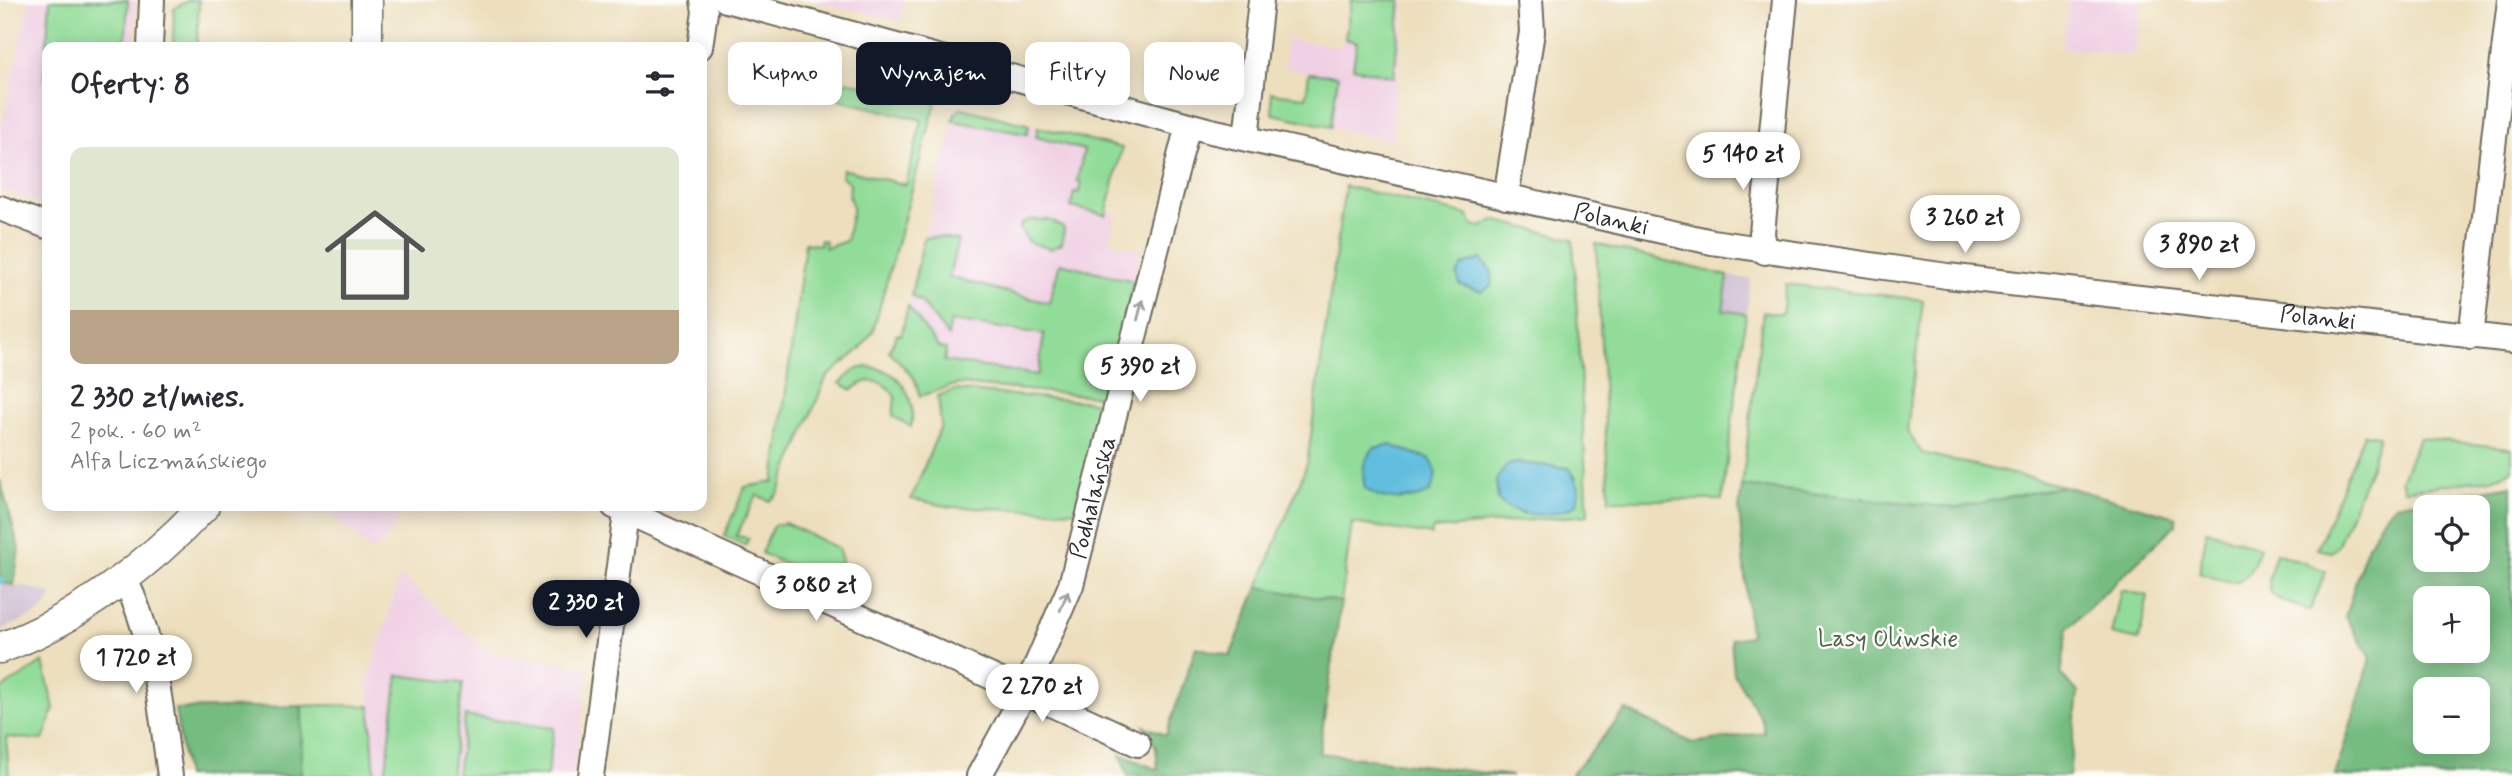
<!DOCTYPE html>
<html lang="pl">
<head>
<meta charset="utf-8">
<style>
	:root { --surface:#fff; --page:#f2f2f3; --text:#2b2b33; --muted:#7c7c81; --line:#e1e1e2; --accent:#111827 }
	body { margin:0; font-family:Mynerve,sans-serif; background:var(--page); color:var(--text); height:100vh; display:flex; flex-direction:column; font-size:26px; white-space:nowrap }
	* { box-sizing:border-box; margin:0 }
	p { font-size:23px; color:var(--muted) }
	.icon { flex:none; width:38px; height:38px; fill:none; stroke:currentColor; stroke-width:2; stroke-linecap:round; stroke-linejoin:round }
	.map { position:relative; flex:1; overflow:hidden }
	.details { position:absolute; left:42px; top:42px; width:665px; height:469px; display:flex; flex-direction:column; background:var(--surface); border-radius:14px; box-shadow:0 4px 18px #0003 }
	.details>* { flex:none }
	.top-card { position:absolute; left:728px; top:42px; width:665px; height:63px; display:flex; gap:14px }
	.controls { position:absolute; left:2413px; top:495px; display:grid; gap:14px }
	.controls a { display:grid; place-items:center; width:77px; height:77px; border-radius:14px; background:var(--surface); box-shadow:0 4px 18px #0003; font-size:35px }
	.price { position:absolute; translate:-50% -60px; padding:0 16px; border-radius:24px; background:#fff; color:#222; font-size:23px; line-height:46px; filter:drop-shadow(0 2px 4px #0008) }
	.price::after { content:''; position:absolute; left:50%; top:42px; width:21px; height:16px; margin-left:-10px; background:inherit; clip-path:polygon(0 0,100% 0,50% 100%) }
	.price.current { background:var(--accent); color:#fff }
	ul { padding:0; list-style:none }
	li { display:grid; align-content:center; gap:14px; height:371px; padding:0 28px }
	li+li { border-top:2px solid var(--line) }
	li span { display:grid; place-items:center; height:217px; border-radius:14px; color:#555 }
	li>.icon { margin-inline-start:auto }
	span .icon { width:126px; height:126px; fill:#fffc; stroke-width:1 }
	li b { font-size:30px }
	h2 { display:flex; justify-content:space-between; align-items:center; height:84px; padding:0 28px; font-size:30px }
	.tag { padding:0 24px; border-radius:14px; background:var(--surface); box-shadow:0 4px 18px #0003; font-size:24px; line-height:63px }
	.tag.current { background:var(--accent); color:#fff }
	.map>svg:first-child { display:block }
	.built { fill:#f0d0e4 }
	.industrial { fill:#cebed1 }
	.green { fill:#91dc98; stroke:#5e8462; stroke-width:2; fill-rule:evenodd }
	.forest { fill:#74bc80; stroke:#507456; stroke-width:2; fill-rule:evenodd }
	.water { fill:#60bdde; stroke:#467484; stroke-width:2 }
	.lines { fill:none; stroke-linecap:round; stroke-linejoin:round }
	.stream { stroke:#60bdde; stroke-width:6 }
	.minor-casing { stroke:#6f6a5e; stroke-width:28 }
	.major-casing { stroke:#6f6a5e; stroke-width:33 }
	.minor { stroke:#fff; stroke-width:24 }
	.major { stroke:#fff; stroke-width:30 }
	.oneway { stroke:#a0a0a0 }
	.labels { text-anchor:middle; dominant-baseline:central; stroke-width:5; stroke-linejoin:round; paint-order:stroke }
	.street-label { font-size:24px; fill:#2b2b2b; stroke:#fdfcf7 }
	.park-label { font-size:24px; fill:#4a604c; stroke:#fdfcf7 }
</style>
</head>
<body>
<div class="map">
<svg width="2512" height="776" viewBox="0 0 2512 776">
	<rect width="100%" height="100%" fill="#fdfcf7"/>
	<filter id="ink" filterUnits="userSpaceOnUse"><feTurbulence type="fractalNoise" baseFrequency=".0143" numOctaves="2"/><feDisplacementMap in="SourceGraphic" scale="14" xChannelSelector="R" yChannelSelector="G"/><feConvolveMatrix kernelMatrix="1 2 1 2 8 2 1 2 1" color-interpolation-filters="sRGB"/></filter>
	<filter id="wash" filterUnits="userSpaceOnUse"><feTurbulence type="fractalNoise" baseFrequency=".00686" numOctaves="4" result="noise"/><feDisplacementMap in="SourceGraphic" scale="28" xChannelSelector="R" yChannelSelector="G"/><feGaussianBlur stdDeviation="1.57" result="paint"/><feColorMatrix in="noise" values="0 0 0 0 0 0 0 0 0 0 0 0 0 0 0 0 0 1.4 0 .05"/><feComposite in="paint" operator="in"/></filter>
	<g filter="url(#wash)">
		<rect width="100%" height="100%" fill="#eddfbd"/>
		<path class="built" d="M29,0H136L133,47H47V205L0,190V136Z
			M808,0H905L900,21Z
			M1349,0H1404L1392,141L1273,114L1271,93L1306,96L1309,73L1284,69L1287,39L1342,47Z
			M2068,0H2142L2135,56L2062,48Z
			M962,108L1122,148L1107,210L1117,213L1110,242L1142,250L1105,397L958,384L901,335L955,113Z
			M321,506H404L394,528L373,552Z
			M400,575L489,653L589,667L574,776H375L368,681Z"/>
		<path class="industrial" d="M1728,276L1751,279L1746,314L1723,311Z
			M0,583L32,588L54,595L40,613L0,630Z"/>
		<path class="green" d="M50,0H128L125,47H47V79H44Z
			M188,0H199L197,47H173L174,9Z
			M1351,0H1401L1394,77L1353,68L1357,42L1345,39Z
			M1309,73L1338,76L1331,127L1273,114L1271,93L1306,97Z
			M846,81L936,102L873,331L860,349L826,378L778,494L770,501L757,495L736,536L749,538L745,545L724,536L745,487L774,482L805,243L819,245L820,240L826,241L825,248L846,241L853,207L849,197L850,183L842,177L843,169L906,185L922,120L839,100Z
			M962,108L1029,125L1027,134L953,121L955,113Z
			M1038,127L1122,148L1106,215L1071,207L1074,192H1079L1081,182L1077,181L1084,150L1036,137Z
			M1345,186L1468,215L1473,225L1482,227L1493,220L1573,239L1588,515L1433,529L1431,535L1352,523L1341,602L1258,588L1307,464ZM1518,463L1569,468L1576,478L1569,509L1520,514L1507,465Z
			M1029,220H1050L1064,228L1062,244L1051,249L1028,242L1020,228L1022,223Z
			M941,237L958,240L949,277L1049,303L1060,263L1134,281L1105,397L958,384L920,396L914,378L889,351L897,334L901,335L908,306L939,348L946,349L944,361L1038,375L1044,334L951,321L948,336L922,303L911,295L924,238Z
			M1596,244L1728,276L1723,310L1746,314L1722,500H1609Z
			M1786,284L1923,300L1907,431L1922,453L2064,486L1956,508L1742,486L1763,312L1782,314Z
			M867,367C899,368 917,396 911,427L893,416L895,397C885,379 867,376 852,390L840,383L856,369Z
			M955,390L1104,403L1077,511L951,507L911,499L941,426L938,396Z
			M2364,434L2379,436L2371,467L2337,547L2331,552L2317,549Z
			M2419,438L2509,448L2512,449V471L2492,479L2404,490L2401,480Z
			M785,523L838,548L842,560L830,584L761,553L773,526Z
			M2207,530L2260,548C2245,589 2239,586 2199,573Z
			M2276,553L2326,571L2310,611C2269,596 2261,599 2276,553Z
			M2121,590L2148,596L2139,640L2111,634Z
			M43,662L54,708L43,740L6,737L9,776H0V690Z
			M398,675L463,683L451,776H385Z
			M325,705L370,706L375,776H301L302,706Z
			M465,716L554,728L547,776H457Z"/>
		<path class="forest" d="M0,480L19,548L14,585L0,583Z
			M2512,485V776H2335L2371,658L2345,617C2357,582 2366,530 2395,505ZM2426,508H2478V560H2426ZM2478,598V651H2426V598ZM2426,690H2478V742H2426Z
			M1742,486L1956,508L2064,486L2176,517V524L2068,628L2061,674L2078,692L2069,776H1570L1626,710L1692,743L1764,733L1762,720L1734,674L1731,639L1750,636L1739,509Z
			M1258,587L1341,602L1319,753L1512,776H1128L1120,754L1158,770L1156,747L1144,726L1166,735L1196,647L1230,656Z
			M302,706L301,776H186L175,709Z"/>
		<path class="water" d="M1481,259L1492,272L1491,286L1482,292L1460,285L1457,275L1463,265Z
			M1390,445L1430,459C1438,471 1437,479 1430,492C1409,502 1383,503 1365,488C1361,470 1363,462 1374,448Z
			M1518,463L1569,468L1579,487L1577,504C1553,518 1519,519 1498,500L1496,480L1507,465Z"/>
		<g class="lines">
			<path class="stream" d="M0,580V582"/>
		</g>
	</g>
	<g filter="url(#ink)">
		<g class="lines">
			<defs>
				<g id="minor">
					<path id="s1" d="M726,0L1211,131L1712,242L1947,276L2512,340"/>
					<path d="M150,47L152,0"/>
					<path d="M700,47L705,12L703,0"/>
					<path d="M1246,138L1261,0"/>
					<path d="M1506,197L1532,32L1530,0"/>
					<path d="M0,208L47,226"/>
					<path d="M1765,252L1762,233L1785,0"/>
					<path d="M2471,337L2510,0"/>
					<path d="M614,506L1025,692L979,776"/>
					<path d="M124,578C155,638 161,709 170,776"/>
					<path id="s2" d="M1138,744L1025,692L1071,585L1188,125"/>
					<path d="M591,776L627,506"/>
				</g>
				<path id="major" d="M367,0V47
					M0,648C73,623 152,562 204,506"/>
			</defs>
			<use href="#minor" class="minor-casing"/>
			<use href="#major" class="major-casing"/>
			<use href="#minor" class="minor"/>
			<use href="#major" class="major"/>
		</g>
		<defs><path id="oneway-shaft" d="M-6 0H5M1.5-3L5.5 0L1.5 3" fill="none" stroke-width="1.6" stroke-linecap="round" stroke-linejoin="round" transform="scale(1.75)"/></defs>
		<g class="oneway">
			<use href="#oneway-shaft" transform="translate(1140 310) rotate(-76)"/>
			<use href="#oneway-shaft" transform="translate(1064 601) rotate(-68)"/>
		</g>
	</g>
	<g class="labels">
		<g class="street-label">
			<text stroke="none"><textPath href="#s1" startOffset="912">Polanki</textPath></text>
			<text stroke="none"><textPath href="#s1" startOffset="1626">Polanki</textPath></text>
			<text stroke="none"><textPath href="#s2" startOffset="331">Podhalańska</textPath></text>
		</g>
		<g class="park-label">
			<text x="1888" y="639">Lasy Oliwskie</text>
		</g>
	</g>
</svg>
<div class="controls">
<a><svg class="icon" aria-label="locate" viewBox="0 0 24 24"><circle cx="12" cy="12" r="6"/><path d="M12 2v4M12 18v4M2 12h4M18 12h4"/></svg></a>
<a>+</a>
<a>−</a>
</div>
<b class="price" style="left:1743px;top:192px">5 140 zł</b>
<b class="price" style="left:1965px;top:255px">3 260 zł</b>
<b class="price" style="left:2199px;top:282px">3 890 zł</b>
<b class="price" style="left:1140px;top:404px">5 390 zł</b>
<b class="price" style="left:816px;top:623px">3 080 zł</b>
<b class="price current" style="left:586px;top:640px">2 330 zł</b>
<b class="price" style="left:136px;top:695px">1 720 zł</b>
<b class="price" style="left:1042px;top:724px">2 270 zł</b>
<div class="top-card">
<a class="tag">Kupno</a>
<a class="tag current">Wynajem</a>
<a class="tag">Filtry</a>
<a class="tag">Nowe</a>
</div>
<section class="details">
<h2>Oferty: 8<svg class="icon" aria-label="filters" viewBox="0 0 24 24"><path d="M4 7h16M4 17h16"/><circle cx="9" cy="7" r="2"/><circle cx="15" cy="17" r="2"/></svg></h2>
<ul>
<li><span style="background:linear-gradient(#dfe7d0 75%,#b9a48a 0)"><svg class="icon" aria-label="home" viewBox="0 0 24 24"><path d="M3 11l9-7 9 7M6 9v11h12V9"/></svg></span><div><b>2 330 zł/mies.</b><p>2 pok. · 60 m²</p><p>Alfa Liczmańskiego</p></div></li>
</ul>
</section>
</div>
</body>
</html>
